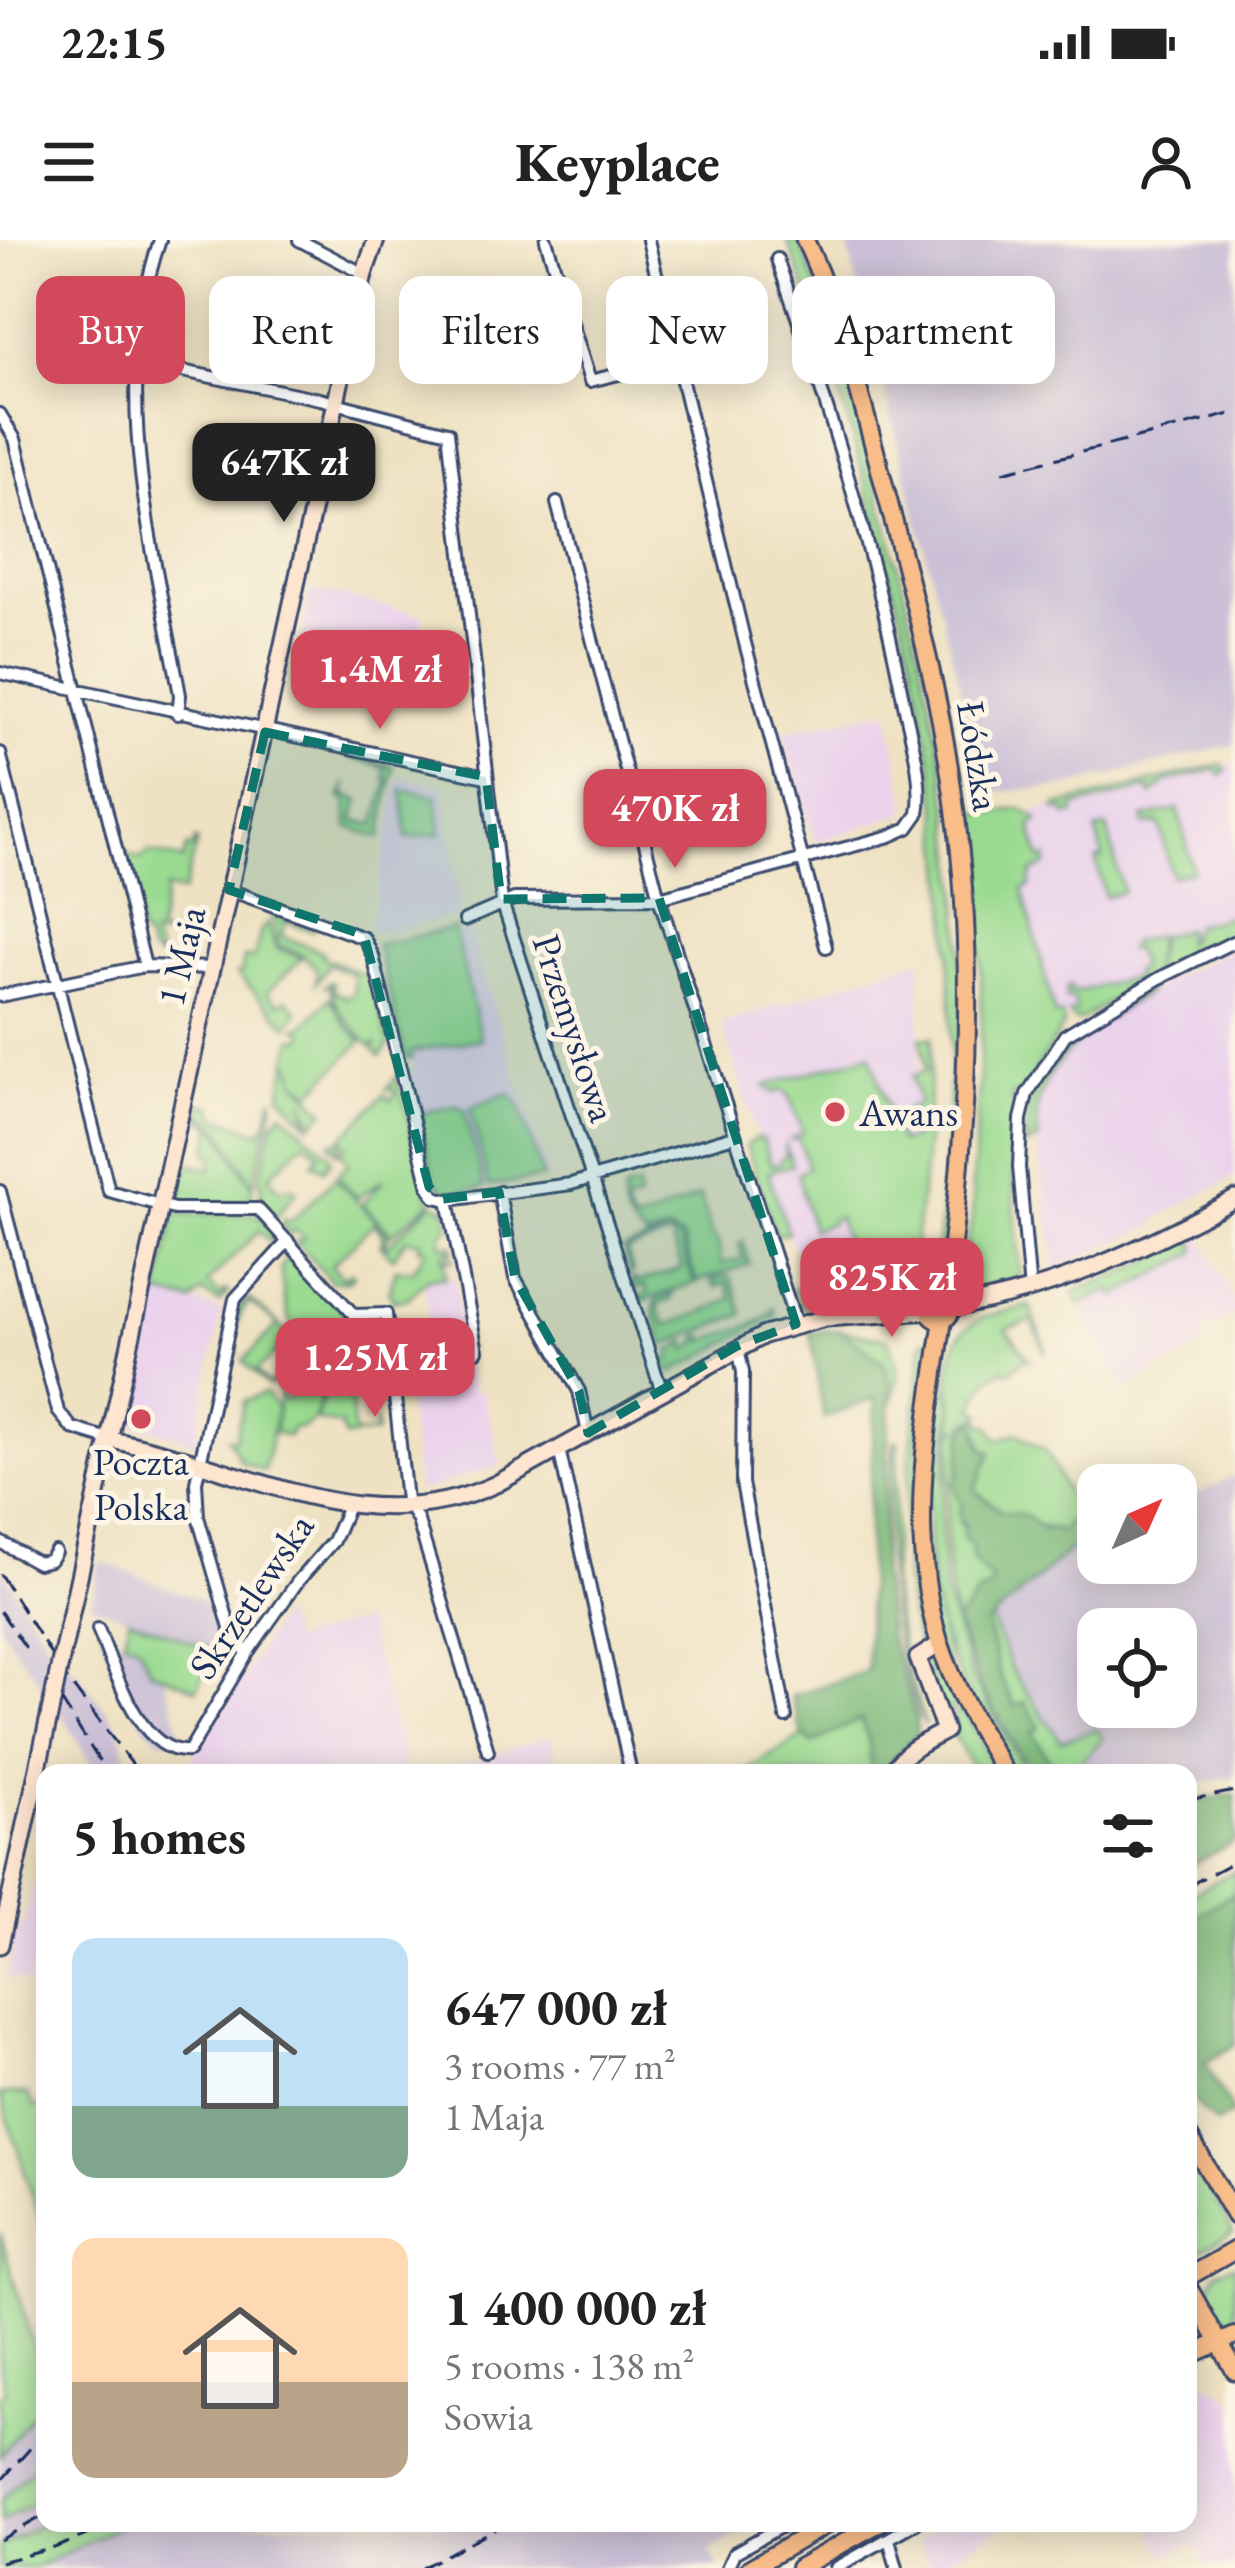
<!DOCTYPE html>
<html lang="en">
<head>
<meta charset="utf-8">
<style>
	:root { --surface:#fff; --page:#f6f6f6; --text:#222; --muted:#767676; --accent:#d1495b }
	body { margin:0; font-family:"EB Garamond",serif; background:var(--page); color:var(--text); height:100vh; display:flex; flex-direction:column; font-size:45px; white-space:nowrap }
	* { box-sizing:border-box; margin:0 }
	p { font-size:39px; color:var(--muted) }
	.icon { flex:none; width:66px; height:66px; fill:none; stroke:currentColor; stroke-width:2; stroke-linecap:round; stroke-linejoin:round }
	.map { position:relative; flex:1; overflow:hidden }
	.sheet { position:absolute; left:36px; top:1524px; width:1161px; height:768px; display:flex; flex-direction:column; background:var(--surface); border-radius:24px; box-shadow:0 6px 30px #0003 }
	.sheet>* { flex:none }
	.top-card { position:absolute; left:36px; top:36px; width:1164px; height:108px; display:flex; gap:24px }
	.needle { width:78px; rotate:45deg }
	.tools { position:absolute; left:1077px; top:1224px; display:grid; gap:24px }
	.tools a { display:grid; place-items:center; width:120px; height:120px; border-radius:24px; background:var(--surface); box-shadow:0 6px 30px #0003; font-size:60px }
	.price { position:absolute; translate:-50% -102px; padding:0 27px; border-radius:24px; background:var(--accent); color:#fff; font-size:39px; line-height:78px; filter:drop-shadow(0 3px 6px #0008) }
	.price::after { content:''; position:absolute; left:50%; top:72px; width:36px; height:27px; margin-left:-18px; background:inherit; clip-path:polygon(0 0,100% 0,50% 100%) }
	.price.active { background:#222; color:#fff }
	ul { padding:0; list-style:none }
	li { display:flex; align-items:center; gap:36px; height:300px; padding:0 36px }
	li span { display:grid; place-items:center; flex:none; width:336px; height:240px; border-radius:24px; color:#555 }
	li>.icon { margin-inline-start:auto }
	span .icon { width:144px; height:144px; fill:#fffc; stroke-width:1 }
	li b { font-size:51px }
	h2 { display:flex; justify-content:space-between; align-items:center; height:144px; padding:0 36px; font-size:51px }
	.chip { padding:0 42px; border-radius:24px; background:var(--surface); box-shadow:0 6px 30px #0003; font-size:42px; line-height:108px }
	.chip.active { background:var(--accent); color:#fff }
	.status { display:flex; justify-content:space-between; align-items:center; height:84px; padding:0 60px; background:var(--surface); direction:ltr }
	.status svg { height:33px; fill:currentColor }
	header { display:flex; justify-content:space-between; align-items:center; height:156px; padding:0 36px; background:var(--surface); font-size:54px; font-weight:800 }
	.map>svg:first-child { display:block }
	.built { fill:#ead1ec }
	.industrial { fill:#cabfd6; fill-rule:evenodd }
	.green { fill:#9ada90; stroke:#5a8477; stroke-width:3 }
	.forest { fill:#7bba7a; stroke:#4b746c; stroke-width:3 }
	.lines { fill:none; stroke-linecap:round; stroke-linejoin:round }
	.street-casing { stroke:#3b4a6d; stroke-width:16 }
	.secondary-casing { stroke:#3b4a6d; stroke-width:21 }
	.primary-casing { stroke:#3b4a6d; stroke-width:22 }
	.street { stroke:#fff; stroke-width:10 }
	.secondary { stroke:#fde5d0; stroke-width:15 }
	.primary { stroke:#f9bd89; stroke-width:16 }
	.rail { stroke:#1b2f5e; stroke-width:3; stroke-dasharray:18 9; stroke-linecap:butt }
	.secondary-bridge-casing { stroke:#3b4a6d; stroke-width:21; stroke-linecap:butt }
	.secondary-bridge { stroke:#fde5d0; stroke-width:15 }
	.marked { fill:#0f766e; fill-opacity:0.2; stroke:#0f766e; stroke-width:9; stroke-dasharray:24 15; stroke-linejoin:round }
	.poi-dot { fill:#d1495b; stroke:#fcf5e5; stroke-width:4.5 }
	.labels { text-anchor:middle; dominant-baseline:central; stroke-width:10; stroke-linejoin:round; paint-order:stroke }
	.street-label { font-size:39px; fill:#1b2f5e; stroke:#fcf5e5 }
	.poi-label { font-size:39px; fill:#1b2f5e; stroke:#fcf5e5; text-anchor:start }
</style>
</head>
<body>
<div class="status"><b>22:15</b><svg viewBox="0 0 49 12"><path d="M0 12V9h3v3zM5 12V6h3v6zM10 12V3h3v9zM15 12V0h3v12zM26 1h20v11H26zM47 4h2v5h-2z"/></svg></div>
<header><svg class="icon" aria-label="menu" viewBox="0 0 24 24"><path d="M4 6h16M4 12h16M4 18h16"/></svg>Keyplace<svg class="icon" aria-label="person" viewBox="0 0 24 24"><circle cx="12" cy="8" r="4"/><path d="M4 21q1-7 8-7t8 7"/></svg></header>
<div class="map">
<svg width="1235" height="2328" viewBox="0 0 1235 2328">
	<rect width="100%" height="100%" fill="#fcf5e5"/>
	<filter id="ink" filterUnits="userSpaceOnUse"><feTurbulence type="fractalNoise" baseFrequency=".00833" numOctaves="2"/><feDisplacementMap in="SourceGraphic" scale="24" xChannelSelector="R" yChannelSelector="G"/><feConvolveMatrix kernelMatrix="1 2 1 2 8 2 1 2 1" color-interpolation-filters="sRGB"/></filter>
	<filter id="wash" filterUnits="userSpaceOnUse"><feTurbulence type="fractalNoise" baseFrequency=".004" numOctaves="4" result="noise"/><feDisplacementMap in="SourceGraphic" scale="48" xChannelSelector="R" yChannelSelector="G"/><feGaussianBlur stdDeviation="2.7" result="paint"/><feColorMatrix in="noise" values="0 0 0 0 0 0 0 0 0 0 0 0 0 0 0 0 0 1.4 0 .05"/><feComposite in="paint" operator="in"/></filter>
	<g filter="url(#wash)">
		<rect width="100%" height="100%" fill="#efe2c3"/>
		<path class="built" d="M310,349L423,375L415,430L300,406Z
			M888,470L906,564L904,573L815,602L782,492Z
			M1235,522V694L1135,741L1076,781L1071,776L1063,778L1041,818L998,581Z
			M399,537L443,546L462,675L374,693L370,688Z
			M469,690L549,938L448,952L435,941L409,832L414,830L380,706Z
			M1235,707V936L1155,980L1156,985L1057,1027L1033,877L1036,862L1062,816L1122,769L1169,739Z
			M921,719L916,961L912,971L811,1062L722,784Z
			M1201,995L1235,1064V1074L1203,1091L1201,1107L1123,1149L1074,1052L1138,1027Z
			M425,1038H456L460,1100L429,1101Z
			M158,1054L222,1070L195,1202L132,1184Z
			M464,1113L473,1152L482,1151L501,1225L418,1252L402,1117Z
			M281,1374L292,1401L365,1381L408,1533H183Z
			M551,1496L561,1533H434Z
			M34,1643L45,1645V1746L7,1737L18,1687L23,1686Z
			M1209,2144L1220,2149L1235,2165V2328H1207L1194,2303L1165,2317L1148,2283H1188V2146Z
			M945,2283H1001L1004,2286L933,2328L916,2299Z"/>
		<path class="industrial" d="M846,0H1235V504L1063,547L978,553L967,474Z
			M1235,1235V1536L1188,1545V1533H1070L1103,1499L1097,1489L1061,1501L1011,1429L991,1378L1098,1286V1323H1176V1265ZM1098,1389H1176V1467H1098Z
			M100,1321L220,1368L246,1413L241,1420L91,1364Z
			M0,1326L49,1406L79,1435L117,1484L132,1533H96L69,1486L0,1386Z
			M99,1392L138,1404L150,1430L164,1436L182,1495L161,1502L142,1484Z
			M45,2158V2283H761L710,2311L718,2328H0V2216Z"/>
		<path class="green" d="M787,0H797C837,89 861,183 885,277C920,410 953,542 960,680C966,798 954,916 942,1034L935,1033C958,846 958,657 923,471C912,409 893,347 877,286C852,189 824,93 787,0Z
			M349,517L394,526L381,598L348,587L346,559L341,558L346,543L344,555L360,560L353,580L375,585L388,540L384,539L386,527Z
			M1222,524L1227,530L1220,536L1217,529L1167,542L1151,555L1148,548L1074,567L1075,574L1066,576L1065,569L1057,571L1056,566Z
			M402,549L437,556L441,594L407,598Z
			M1022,569L1037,579L1038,582L1031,585L1040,619L1047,618L1046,625L1032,633L1030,646L1023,649L1055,776L1062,775L1064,784L1020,857L1014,855L1011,861L1017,865C1009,924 1015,981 1021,1038L974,1050L962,1039C963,1002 977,984 972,946C978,874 983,803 981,731C980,688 965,610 978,573Z
			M1178,569L1193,631L1172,636L1159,583L1145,585L1143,578Z
			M1107,587L1123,652L1105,657L1096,620L1103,617L1096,590Z
			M195,600L198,601L183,652L166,649L158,691L161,695H174L176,686L182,688L180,696H152L159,715L167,717L158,718L150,712L145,697L141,696L129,637L132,635L131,629L127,630L121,610L140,619L149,612L183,620L187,607L193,608Z
			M272,675L314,688L317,685L313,691L286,681L281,696L323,712L322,717L372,738L389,805L380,816L373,808L376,804L369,805L340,772L330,749L332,744L323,747L331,742L334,745L332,750L347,758L354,752L353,735L329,724L316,743L317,729L303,715L278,705Z
			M1235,675V696L1135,745L1080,781L1072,779L1069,773L1076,771L1073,758L1066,759L1067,747L1071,746L1073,753L1135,737L1134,730L1140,728L1135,709L1128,710L1131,702L1157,695L1152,733L1160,696L1186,689L1185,705L1195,685Z
			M268,683L276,708L302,718L267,752L279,764L286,759L298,771L288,786L237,734L242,732L244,718H254L261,690Z
			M454,688L481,799L411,812L412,819L406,818L377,705Z
			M1145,750L1147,753C1096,785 1022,830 1039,899L1026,906C1020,824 1086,789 1145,750Z
			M330,758L346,785L362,801L311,853L294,838L325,871L313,883L303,860L309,884L281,855L288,820L295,836L289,817L293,798L302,799L304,792L296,788L303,786Z
			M932,797L925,920L912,1030L894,1062L837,1061L802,1068L793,1049L847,1030L846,1026L830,1030L829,1026L850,1019L838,977L832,979V983L812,989L797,933L808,928L799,900L791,899L803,893L789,855L781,850L773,853L765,846L870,814L900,903L914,898L906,869L919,864L912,836L926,831L921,798Z
			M397,836L431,962L392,994L363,964L384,939L357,958L337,935L348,924L345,916L338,912L347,905L342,901L336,910L329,903L340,900L384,855L391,860L396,853L391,848L385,851Z
			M508,853L518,863L543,938L489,946L470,868Z
			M273,856V866L253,944L220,889L199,871L201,863L213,867L216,877L260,892L267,883Z
			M455,866L464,869L484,947C466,950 445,958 435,941L418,874Z
			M283,872L330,915L331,921L324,929L315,924L317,921L312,925L319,914L305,901L269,937L280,950L292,947L297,951L277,975H272L258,963L262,944L259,941L273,883Z
			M198,874L218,890L253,947L250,957L242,963L178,966L187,923L211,929L214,916L208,914L212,886L197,878Z
			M757,898L763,900L770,923L776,925L786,915L785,903L792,925L768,932L788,993L779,995L774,990L746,905Z
			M335,938L389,995L383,1007L380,1004L385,998L374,983L331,1026L345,1038L351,1032L354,1035L348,1041H331L296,1002L304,998L295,990L289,995L281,983L285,978L290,982Z
			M638,947L639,959L625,964L633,984L700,956L712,996L718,1000L721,1024L743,1019L739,1005L743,1001L749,1024L697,1042L682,998L668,991L646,998C629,986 619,971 625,950Z
			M433,963L447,969L449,988L442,993V1006L452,1005L454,1007L449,1012H455L443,1014V1018L456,1019L444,1021L446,1037L428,1038L407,1059L393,1060L389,1052L396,1029L413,1030L427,1009L419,1008L422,1002L406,999L393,1018L384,1009Z
			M175,974H257L274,992L269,1011L267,1009L272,1003L259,991L207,1043L220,1055L226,1050L229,1052L219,1062L202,1052L193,1062L158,1054Z
			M668,993L680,1000L694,1043L639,1062L638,1057L648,1053L645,1046L635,1049L632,1038L638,1042L682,1029L671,996L627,1010L633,1032L630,1033L623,1010Z
			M1193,999L1197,1009L1194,1014L1116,1056L1112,1050L1080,1064L1074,1052L1138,1027Z
			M287,1011L345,1071L344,1080L312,1110C283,1081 287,1072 280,1027L287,1019L282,1013Z
			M727,1036L731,1038L743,1074L664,1105L654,1072L656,1060L673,1054L671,1060L657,1065L666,1085C685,1079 715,1068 732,1058L727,1043L716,1047L711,1041Z
			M249,1059L309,1111L302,1118L299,1115L305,1109L292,1097L256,1132L269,1145L275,1139L278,1142L267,1146L243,1121L279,1084L249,1062C237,1075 232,1098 238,1116L231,1105L239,1062L243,1065Z
			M1030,1066L1046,1109L1045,1112L1032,1081L1006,1089L1030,1120L1025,1118L1009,1132L1004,1129C988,1138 977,1151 975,1169L983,1174L966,1183L956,1249L962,1265L959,1280L973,1309L972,1318L992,1339L991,1348L977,1355L956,1383C941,1319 947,1258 953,1193L961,1187L953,1190C956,1170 950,1154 950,1135C950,1078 986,1076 1030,1066Z
			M774,1068L776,1076L673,1132L661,1127L659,1122L673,1118L670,1112L687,1101V1109L696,1105L699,1096L704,1095L703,1102C720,1092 763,1087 774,1068Z
			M370,1079L372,1094L339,1100L311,1127L322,1141L328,1136L314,1180L301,1189L292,1187L288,1196L274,1193L280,1155L286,1161L309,1138L305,1130L354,1080Z
			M840,1090L888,1099L899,1135L888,1175L891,1146Z
			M923,1100L931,1101L919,1193L917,1278L956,1461L947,1483C930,1442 914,1403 908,1359C898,1285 915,1176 923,1100Z
			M946,1102L945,1138L952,1168L941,1274L944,1350L971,1435L1026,1533H1012C983,1482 950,1430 937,1372C918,1283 935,1191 946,1102Z
			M360,1116L370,1122L371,1137L368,1122L349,1130L353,1189L357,1195L375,1193V1181L376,1193L345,1197L340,1185L316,1180C324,1155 330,1120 360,1116Z
			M265,1153L277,1168L264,1231L241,1222L228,1198L235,1199L244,1161Z
			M981,1177V1183L990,1186L998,1200L1017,1193L1046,1211L1073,1266L1079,1264L1085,1277L1097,1271L1098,1279L1089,1283L1080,1294L1066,1287L1062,1291C1051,1290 1006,1275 998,1269C990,1263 984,1256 975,1250L987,1220L975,1180Z
			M895,1201L898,1202L891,1346L902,1412L925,1486C883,1393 882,1301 895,1201Z
			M129,1378L213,1410L197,1449L150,1430L138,1404L124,1400Z
			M991,1378L1011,1429L1061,1501L1097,1489L1103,1499L1070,1533H1057L1032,1493L1039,1487L1024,1463L1016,1467L1001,1440L986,1383Z
			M961,1466L999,1533H976L950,1489Z
			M860,1479L869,1501L871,1533H741L803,1496L813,1503Z
			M1235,1631V1652L1188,1681V1656Z
			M0,1854H28L33,1867L45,1865V1996Z
			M1188,1910L1233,1993L1188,2017Z
			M0,1993L45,2147L43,2161L0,2216V2154L6,2152L0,2130Z
			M1234,2025H1235V2081L1216,2073L1207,2053L1216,2032Z
			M45,2215V2257L0,2282V2261Z
			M45,2282V2283H126L35,2328H0V2307Z"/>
		<path class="forest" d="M840,1090L884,1123L891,1146L881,1330L890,1399L916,1477L917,1495L896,1514L885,1533H871L869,1501L861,1479L813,1503L801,1492L791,1456L867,1431L868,1280L876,1158L824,1178L810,1092Z
			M975,1180L983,1209L991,1212L975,1250L1000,1271L1024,1275L1042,1289L1062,1291L1070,1280L1080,1294L1089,1283L1098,1279V1286L986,1384L1001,1440L1015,1466L1024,1462L1040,1487L1032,1493L1057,1533H1031L980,1446L956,1383L977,1355L990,1348L992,1339C982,1333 970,1319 972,1306L963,1298L965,1285L958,1275L962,1265L953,1244L958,1236L964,1190Z
			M1235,1554V1601L1188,1627V1562Z
			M1235,1652V1805L1205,1823L1233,1873L1216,1883L1188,1855V1681Z"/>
	</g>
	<g filter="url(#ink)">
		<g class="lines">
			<defs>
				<path id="street" d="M160,0C108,150 153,305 180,455L178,474
					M299,0L364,34
					M546,0L590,141L676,120
					M648,0L745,403L826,707
					M138,122L320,159L448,192L502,662L661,1149
					M0,174L15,199L145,726
					M557,263L659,658L796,1084
					M0,433L486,537
					M0,513L109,951L174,969H258L354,1075L386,1074L406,1260L418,1281L488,1511
					M229,650L364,698L373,716L429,947L435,957L448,960
					M465,680L514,659L659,658L890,596L908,588L918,574C924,540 911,498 904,464C875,313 828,164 777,19
					M0,756L145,726L212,728
					M0,951L58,1171L72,1188L111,1200
					M499,952L515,1038L579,1151L588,1193
					M448,960L571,944L734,896
					M448,960L477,1111
					M1030,1051L1019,927L1021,879L1027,854L1065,795L1158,739L1235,701
					M738,1108L743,1132L742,1243L786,1477
					M559,1209L631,1533
					M0,1302L38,1323L50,1320L55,1312
					M98,1389C113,1425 139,1515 189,1511L248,1412L298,1341L333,1301L348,1266
					M248,1412L234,1402L198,1277L196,1242L235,1059L288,1001
					M889,2299L897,2328
					M727,2328L734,2313L787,2283
					M836,2328L916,2283"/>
				<path id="secondary" d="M950,1068C1053,1052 1144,1008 1235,959
					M111,1200C244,1225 361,1306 496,1244L764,1095L825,1078L930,1071
					M61,1419L364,34L376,0
					M892,1533C902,1512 926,1501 945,1491L918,1418L940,1404
					M0,1705L53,1458"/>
				<path id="primary" d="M805,0C843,82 865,173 888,260C914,360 941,459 954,562C977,729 967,894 945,1061
					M930 1070a10 10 0 1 1 20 0a10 10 0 1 1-20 0Z
					M943,1080C927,1185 907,1297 939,1401C954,1448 980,1491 1005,1533
					M1188,1895L1235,1976
					M1188,2037L1235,2010
					M1188,2047L1235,2131
					M1188,2116L1235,2096
					M750,2328L829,2283
					M799,2328L879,2283"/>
			</defs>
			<use href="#street" class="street-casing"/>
			<use href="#secondary" class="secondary-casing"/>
			<use href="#primary" class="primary-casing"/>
			<use href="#street" class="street"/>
			<use href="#secondary" class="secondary"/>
			<use href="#primary" class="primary"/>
			<path class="rail" d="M1003,232L1235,173
				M0,1334L64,1435L139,1533
				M0,1371L31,1415
				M61,1460L107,1533
				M1188,1560L1235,1551
				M1188,1646L1235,1621
				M0,2242L45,2192
				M0,2300L45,2275
				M0,2322L54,2308L117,2283
				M422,2328L506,2283"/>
			<defs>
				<path id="secondary-bridge" d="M53,1458L61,1419"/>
			</defs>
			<use href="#secondary-bridge" class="secondary-bridge-casing"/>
			<use href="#secondary-bridge" class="secondary-bridge"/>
		</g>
	</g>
	<path class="marked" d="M265,492L486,537L501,659L659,658L796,1084L737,1106L588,1193L579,1151L515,1038L499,952L443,959L429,947L364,695L229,650Z"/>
	<g class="poi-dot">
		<circle cx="835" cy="872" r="12"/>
		<circle cx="141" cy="1179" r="12"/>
	</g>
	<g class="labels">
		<g class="street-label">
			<text transform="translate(979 516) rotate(81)">Łódzka</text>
			<text transform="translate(181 716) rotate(-77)">1 Maja</text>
			<text transform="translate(575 788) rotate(72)">Przemysłowa</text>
			<text transform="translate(251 1356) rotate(-56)">Skrzetlewska</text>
		</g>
		<g class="poi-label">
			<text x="859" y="872">Awans</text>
			<text x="141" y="1221" text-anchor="middle">Poczta<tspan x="141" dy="45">Polska</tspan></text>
		</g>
	</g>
</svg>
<div class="tools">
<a><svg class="needle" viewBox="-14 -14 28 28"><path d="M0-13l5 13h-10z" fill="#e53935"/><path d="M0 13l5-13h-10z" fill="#767676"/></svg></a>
<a><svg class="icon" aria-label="locate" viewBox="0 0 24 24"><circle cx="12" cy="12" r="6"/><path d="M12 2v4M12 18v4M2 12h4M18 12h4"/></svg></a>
</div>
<b class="price active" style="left:284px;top:285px">647K zł</b>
<b class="price" style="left:380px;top:492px">1.4M zł</b>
<b class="price" style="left:675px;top:631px">470K zł</b>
<b class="price" style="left:892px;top:1100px">825K zł</b>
<b class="price" style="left:375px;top:1180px">1.25M zł</b>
<div class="top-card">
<a class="chip active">Buy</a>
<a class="chip">Rent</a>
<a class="chip">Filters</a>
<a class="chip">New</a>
<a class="chip">Apartment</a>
</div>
<section class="sheet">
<h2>5 homes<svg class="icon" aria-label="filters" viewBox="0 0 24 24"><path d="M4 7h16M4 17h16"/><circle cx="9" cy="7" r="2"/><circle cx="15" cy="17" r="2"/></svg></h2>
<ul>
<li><span style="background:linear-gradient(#bfe0f5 70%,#7fa58c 0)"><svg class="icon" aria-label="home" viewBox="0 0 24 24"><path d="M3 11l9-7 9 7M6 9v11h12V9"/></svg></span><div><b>647 000 zł</b><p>3 rooms · 77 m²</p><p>1 Maja</p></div></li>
<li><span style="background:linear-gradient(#ffd9b3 60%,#b9a48a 0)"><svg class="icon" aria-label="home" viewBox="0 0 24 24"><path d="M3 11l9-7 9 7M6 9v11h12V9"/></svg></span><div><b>1 400 000 zł</b><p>5 rooms · 138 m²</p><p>Sowia</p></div></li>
</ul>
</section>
</div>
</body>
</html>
